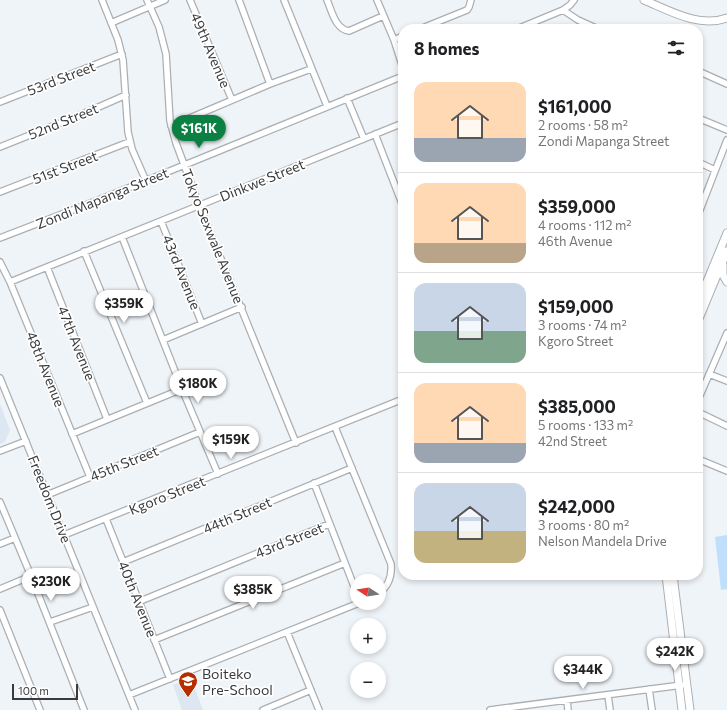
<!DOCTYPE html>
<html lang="en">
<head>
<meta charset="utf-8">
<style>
	:root { --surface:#fff; --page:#f6f6f6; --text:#202124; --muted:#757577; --line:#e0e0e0; --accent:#0b8043 }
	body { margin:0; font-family:Commissioner,sans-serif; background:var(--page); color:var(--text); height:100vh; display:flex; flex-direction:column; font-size:15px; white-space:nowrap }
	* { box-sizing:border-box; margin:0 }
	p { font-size:13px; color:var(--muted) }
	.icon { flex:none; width:22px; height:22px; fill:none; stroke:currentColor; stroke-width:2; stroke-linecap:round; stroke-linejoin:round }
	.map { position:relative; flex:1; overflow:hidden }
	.details { position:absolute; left:398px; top:24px; width:305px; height:556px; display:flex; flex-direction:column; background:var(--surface); border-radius:16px; box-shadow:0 2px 6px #0003 }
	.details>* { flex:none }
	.needle { width:26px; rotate:282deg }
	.tools { position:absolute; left:350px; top:574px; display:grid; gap:8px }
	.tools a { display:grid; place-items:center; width:36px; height:36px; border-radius:50%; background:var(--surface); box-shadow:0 2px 6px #0003; font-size:20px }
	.scale { position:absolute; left:12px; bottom:10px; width:66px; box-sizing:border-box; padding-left:4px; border:2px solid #393b3d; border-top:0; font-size:11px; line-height:14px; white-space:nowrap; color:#393b3d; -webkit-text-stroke:3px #fff; paint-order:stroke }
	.price { position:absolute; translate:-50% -34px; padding:0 9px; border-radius:14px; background:#fff; color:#222; font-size:13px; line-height:26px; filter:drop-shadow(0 1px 2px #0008) }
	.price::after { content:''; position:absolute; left:50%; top:24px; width:12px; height:9px; margin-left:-6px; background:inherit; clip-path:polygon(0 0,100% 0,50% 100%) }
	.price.current { background:var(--accent); color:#fff }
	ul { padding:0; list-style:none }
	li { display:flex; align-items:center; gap:12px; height:100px; padding:0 16px }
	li+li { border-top:1px solid var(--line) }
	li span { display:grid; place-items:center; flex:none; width:112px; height:80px; border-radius:12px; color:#555 }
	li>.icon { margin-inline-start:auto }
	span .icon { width:48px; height:48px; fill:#fffc; stroke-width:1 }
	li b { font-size:17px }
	h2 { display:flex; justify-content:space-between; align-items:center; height:48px; padding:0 16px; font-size:17px }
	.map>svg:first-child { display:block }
	.built { fill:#dce7f1 }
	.green { fill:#c0dffb }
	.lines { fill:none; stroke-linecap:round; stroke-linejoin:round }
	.street-casing { stroke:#aaafb3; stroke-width:8 }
	.secondary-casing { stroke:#aaafb3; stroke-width:9 }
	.street { stroke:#fff; stroke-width:5.5 }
	.secondary { stroke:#fff; stroke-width:7 }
	.labels { text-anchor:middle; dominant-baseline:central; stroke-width:3.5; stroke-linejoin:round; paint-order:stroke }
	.street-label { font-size:14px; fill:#393b3d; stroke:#fff }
	.poi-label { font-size:14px; fill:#393b3d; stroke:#fff; text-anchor:start }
</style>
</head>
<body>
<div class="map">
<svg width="727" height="710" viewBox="0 0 727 710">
	<rect width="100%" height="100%" fill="#eff4f9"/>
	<path class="built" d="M0,404L10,430L5,442L0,444Z
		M191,678L203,710H182L173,685Z"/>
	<path class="green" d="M727,535V589L721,590L715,537Z"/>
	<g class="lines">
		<defs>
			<path id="street" d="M102,0L118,40L123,60L128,132L132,149L146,181
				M147,0L159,27L166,54L170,121L176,143L199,205L296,443
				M190,0L232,100
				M239,0L270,84
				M284,0L327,106
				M327,0C332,11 335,29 349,31L383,16
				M377,0L394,40L403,68
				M563,10L578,20L598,29
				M111,23L165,0
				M420,29L467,10L469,7L471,0
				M517,29L563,10L570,5L574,0
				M394,40L403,36
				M698,71L727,84
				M347,98L364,139
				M0,102L122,54
				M698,118L727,130
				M171,126L270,84L311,69
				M375,134L403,206
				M0,147L85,113L126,95
				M698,162L715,170
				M0,192L129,142
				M698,215L727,140
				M161,221L202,324
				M122,237L182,389L218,474
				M0,238L101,199L403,76
				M84,251L147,403
				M0,262L10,282L90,477
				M47,267L107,419
				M10,282L403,123
				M163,340L242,307
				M709,374L727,381
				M0,378L135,710
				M698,400L727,333
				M698,412L727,426
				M335,427L391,564C392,576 389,586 379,593
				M72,434L182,389
				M0,451L26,441
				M698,459L727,471
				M314,483L357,594
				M47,495L200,432
				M0,502L31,576L84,710
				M106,519L170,679
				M64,535L403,399
				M0,544L15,538
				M123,562L352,468
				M0,589L31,576
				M138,602L329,524
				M0,610L40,710
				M50,622L93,607
				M287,632L319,710
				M154,640L345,563
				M649,689L652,710
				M129,695L359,603
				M608,695L610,710
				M567,700L568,710
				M263,710L311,690
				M490,710L682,685"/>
			<path id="secondary" d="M644,0C670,11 699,28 727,18
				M723,265V275L727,282
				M698,303L727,233
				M698,321L727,251
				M666,575L682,710
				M673,575L690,710"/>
		</defs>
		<use href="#street" class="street-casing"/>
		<use href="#secondary" class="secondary-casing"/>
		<use href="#street" class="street"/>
		<use href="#secondary" class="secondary"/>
	</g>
	<defs>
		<symbol id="school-pin" viewBox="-11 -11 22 30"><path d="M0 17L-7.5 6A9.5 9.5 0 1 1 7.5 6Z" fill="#b62d00" stroke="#fff"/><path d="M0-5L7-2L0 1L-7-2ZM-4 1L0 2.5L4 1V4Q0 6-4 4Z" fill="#fff"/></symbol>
	</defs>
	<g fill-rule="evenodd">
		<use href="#school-pin" x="177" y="670" width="22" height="30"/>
	</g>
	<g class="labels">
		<g class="street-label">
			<text transform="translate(211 50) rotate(67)">49th Avenue</text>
			<text transform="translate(61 78) rotate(-21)">53rd Street</text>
			<text transform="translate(63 121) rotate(-22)">52nd Street</text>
			<text transform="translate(65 167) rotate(-21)">51st Street</text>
			<text transform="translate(262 180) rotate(-22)">Dinkwe Street</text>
			<text transform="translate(102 198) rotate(-22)">Zondi Mapanga Street</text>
			<text transform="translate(213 236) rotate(68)">Tokyo Sexwale Avenue</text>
			<text transform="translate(182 272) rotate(68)">43rd Avenue</text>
			<text transform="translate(77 343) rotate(68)">47th Avenue</text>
			<text transform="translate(46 369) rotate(68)">48th Avenue</text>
			<text transform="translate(124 463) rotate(-22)">45th Street</text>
			<text transform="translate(167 495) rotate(-22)">Kgoro Street</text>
			<text transform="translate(50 499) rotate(68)">Freedom Drive</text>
			<text transform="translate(237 515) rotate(-23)">44th Street</text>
			<text transform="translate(289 540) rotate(-22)">43rd Street</text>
			<text transform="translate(138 599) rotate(68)">40th Avenue</text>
		</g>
		<g class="poi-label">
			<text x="202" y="673">Boiteko<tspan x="202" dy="16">Pre-School</tspan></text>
		</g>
	</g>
</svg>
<div class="tools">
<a><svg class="needle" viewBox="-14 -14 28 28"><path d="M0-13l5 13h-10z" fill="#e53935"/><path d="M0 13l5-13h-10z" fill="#757577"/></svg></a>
<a>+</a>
<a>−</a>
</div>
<div class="scale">100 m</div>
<b class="price current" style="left:199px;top:149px">$161K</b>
<b class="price" style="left:124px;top:324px">$359K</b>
<b class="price" style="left:198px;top:404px">$180K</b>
<b class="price" style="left:231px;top:460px">$159K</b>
<b class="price" style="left:51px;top:602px">$230K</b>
<b class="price" style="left:253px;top:610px">$385K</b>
<b class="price" style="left:675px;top:672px">$242K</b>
<b class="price" style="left:583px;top:690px">$344K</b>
<section class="details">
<h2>8 homes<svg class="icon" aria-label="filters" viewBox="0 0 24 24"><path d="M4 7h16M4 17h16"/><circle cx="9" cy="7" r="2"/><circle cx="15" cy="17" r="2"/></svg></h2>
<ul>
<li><span style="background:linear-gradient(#ffd9b3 70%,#9aa5b1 0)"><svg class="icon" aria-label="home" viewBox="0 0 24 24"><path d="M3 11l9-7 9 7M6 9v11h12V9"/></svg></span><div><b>$161,000</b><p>2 rooms · 58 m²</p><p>Zondi Mapanga Street</p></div></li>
<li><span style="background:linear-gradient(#ffd9b3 75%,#b9a48a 0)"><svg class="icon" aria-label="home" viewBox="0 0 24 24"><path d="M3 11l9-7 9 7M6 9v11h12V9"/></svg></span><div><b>$359,000</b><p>4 rooms · 112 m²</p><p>46th Avenue</p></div></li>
<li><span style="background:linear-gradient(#c9d6e8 60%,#7fa58c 0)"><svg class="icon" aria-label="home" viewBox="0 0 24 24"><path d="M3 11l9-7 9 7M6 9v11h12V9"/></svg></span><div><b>$159,000</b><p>3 rooms · 74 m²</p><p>Kgoro Street</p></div></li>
<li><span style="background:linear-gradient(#ffd9b3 75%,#9aa5b1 0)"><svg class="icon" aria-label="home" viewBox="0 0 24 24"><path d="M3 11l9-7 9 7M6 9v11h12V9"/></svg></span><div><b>$385,000</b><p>5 rooms · 133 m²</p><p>42nd Street</p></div></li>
<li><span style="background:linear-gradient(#c9d6e8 60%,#c2b280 0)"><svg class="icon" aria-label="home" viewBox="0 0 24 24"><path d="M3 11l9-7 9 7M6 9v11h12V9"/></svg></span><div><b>$242,000</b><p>3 rooms · 80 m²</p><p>Nelson Mandela Drive</p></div></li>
</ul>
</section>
</div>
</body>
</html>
